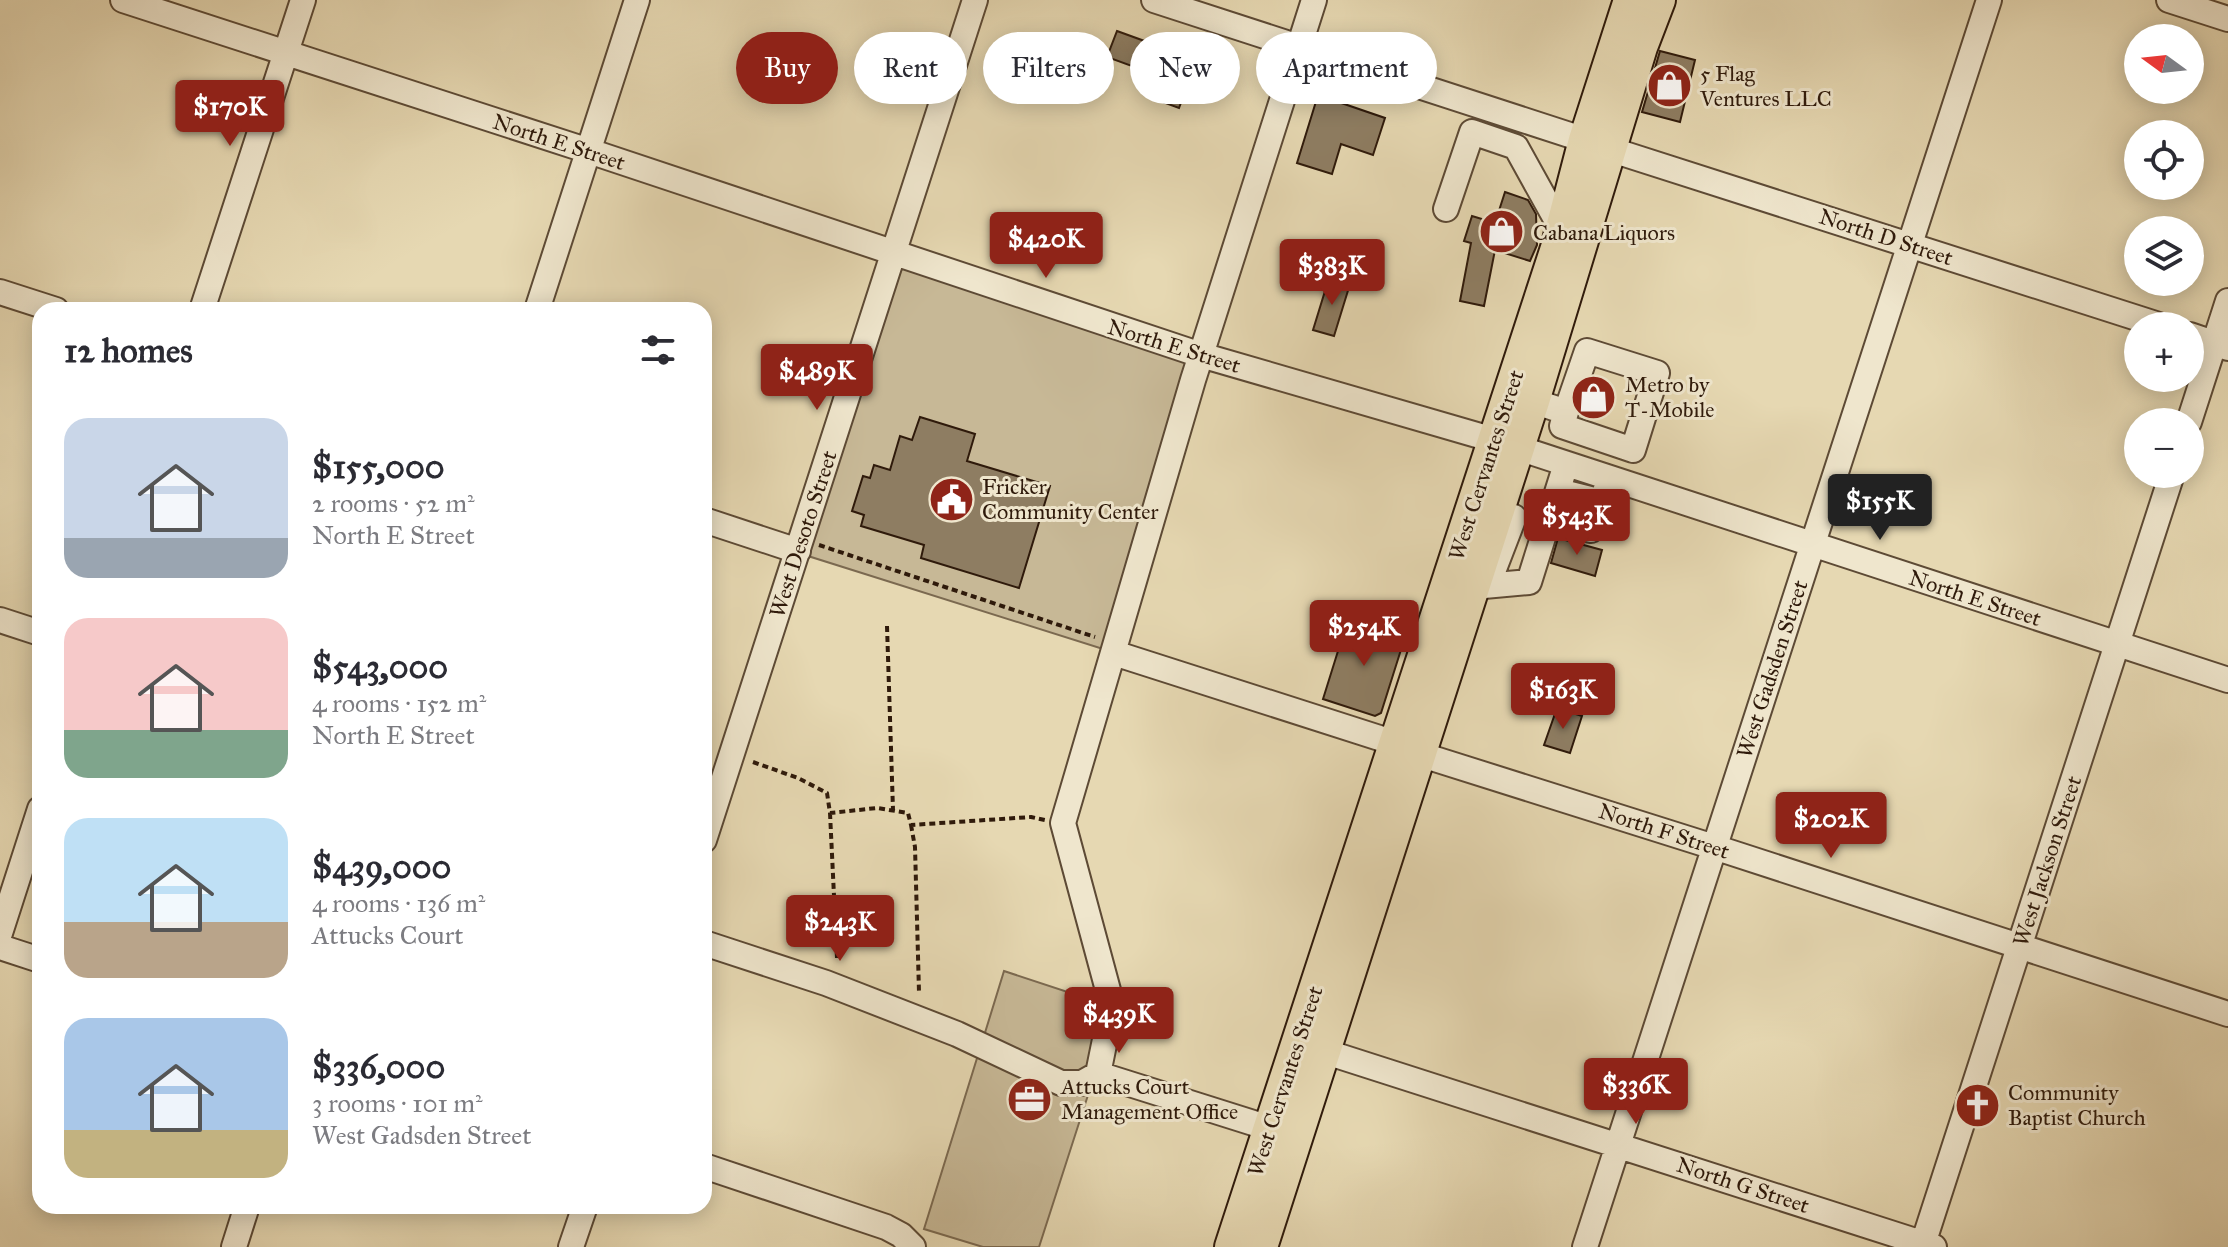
<!DOCTYPE html>
<html lang="en">
<head>
<meta charset="utf-8">
<style>
	:root { --surface:#fff; --page:#f2f2f3; --text:#2b2b33; --muted:#7c7c81; --accent:#8f2418 }
	body { margin:0; font-family:"IM FELL Great Primer",serif; background:var(--page); color:var(--text); height:100vh; display:flex; flex-direction:column; font-size:30px; white-space:nowrap }
	* { box-sizing:border-box; margin:0 }
	p { font-size:26px; color:var(--muted) }
	.icon { flex:none; width:44px; height:44px; fill:none; stroke:currentColor; stroke-width:2; stroke-linecap:round; stroke-linejoin:round }
	.map { position:relative; flex:1; overflow:hidden }
	.drawer { position:absolute; left:32px; top:302px; width:680px; height:912px; display:flex; flex-direction:column; background:var(--surface); border-radius:24px; box-shadow:0 4px 20px #0003 }
	.drawer>* { flex:none }
	.hud { position:absolute; left:736px; top:32px; width:760px; height:72px; display:flex; gap:16px }
	.needle { width:52px; rotate:285deg }
	.buttons { position:absolute; left:2124px; top:24px; display:grid; gap:16px }
	.buttons a { display:grid; place-items:center; width:80px; height:80px; border-radius:50%; background:var(--surface); box-shadow:0 4px 20px #0003; font-size:40px }
	.price { position:absolute; translate:-50% -68px; padding:0 18px; border-radius:8px; background:var(--accent); color:#fff; font-size:26px; line-height:52px; filter:drop-shadow(0 2px 4px #0008) }
	.price::after { content:''; position:absolute; left:50%; top:48px; width:24px; height:18px; margin-left:-12px; background:inherit; clip-path:polygon(0 0,100% 0,50% 100%) }
	.price.current { background:#222; color:#fff }
	ul { padding:0; list-style:none }
	li { display:flex; align-items:center; gap:24px; height:200px; padding:0 32px }
	li span { display:grid; place-items:center; flex:none; width:224px; height:160px; border-radius:24px; color:#555 }
	li>.icon { margin-inline-start:auto }
	span .icon { width:96px; height:96px; fill:#fffc; stroke-width:1 }
	li b { font-size:34px }
	h2 { display:flex; justify-content:space-between; align-items:center; height:96px; padding:0 32px; font-size:34px }
	.pill { padding:0 28px; border-radius:36px; background:var(--surface); box-shadow:0 4px 20px #0003; font-size:28px; line-height:72px }
	.pill.current { background:var(--accent); color:#fff }
	.map>svg:first-child { display:block }
	.green { fill:#c7b896; stroke:#7b6950; stroke-width:2 }
	.building { fill:#8e7d62; stroke:#2f1a0b; stroke-width:2 }
	.lines { fill:none; stroke-linecap:round; stroke-linejoin:round }
	.minor-casing { stroke:#5d4a35; stroke-width:28 }
	.major-casing { stroke:#2f1a0b; stroke-width:36 }
	.path { stroke:#2f1a0b; stroke-width:4; stroke-dasharray:6 4; stroke-linecap:butt }
	.minor { stroke:#efe6cd; stroke-width:24 }
	.major { stroke:#e6d8b2; stroke-width:32 }
	.labels { text-anchor:middle; dominant-baseline:central; stroke-width:6; stroke-linejoin:round; paint-order:stroke }
	.poi-label { font-size:22px; fill:#2f1a0b; stroke:#efe6cd; text-anchor:start }
	.street-label { font-size:22px; fill:#2f1a0b; stroke:#efe6cd }
</style>
</head>
<body>
<div class="map">
<svg width="2228" height="1247" viewBox="0 0 2228 1247">
	<rect width="100%" height="100%" fill="#e6d8b2"/>
	<filter id="stains"><feTurbulence type="fractalNoise" baseFrequency=".0025" numOctaves="4"/><feColorMatrix values="0 0 0 0 .2 0 0 0 0 .09 0 0 0 0 .02 0 0 0 .5 -.17"/></filter>
	<radialGradient id="worn" r=".72"><stop offset=".6" stop-color="#630" stop-opacity="0"/><stop offset="1" stop-color="#630" stop-opacity=".3"/></radialGradient>
	<path class="green" d="M900,267L1187,361L1103,649L808,556Z
		M1004,971L1116,1008L1098,1065L1078,1073H1064L984,1036Z
		M978,1055L1089,1092L1039,1247H983L924,1229Z"/>
	<path class="building" d="M1117,31L1150,43L1149,48L1195,65L1179,108L1157,100L1165,78L1107,57Z
		M1660,51L1695,60L1680,122L1642,112Z
		M1318,95L1385,118L1373,155L1341,144L1332,174L1297,163Z
		M1505,192L1528,200L1536,214L1537,245L1530,261L1495,250L1484,306L1460,301L1471,243L1464,241L1472,216L1495,223Z
		M1329,278L1350,284L1334,336L1313,330Z
		M920,417L975,434L967,461L1050,486L1019,588L921,558L924,545L861,526L864,515L852,511L863,476L870,478L874,465L890,470L900,436L912,440Z
		M1558,538L1602,550L1595,576L1551,563Z
		M1348,619L1405,637L1381,713L1375,716L1323,699Z
		M1557,708L1582,716L1570,753L1544,745Z"/>
	<g class="lines">
		<defs>
			<path id="minor" d="M123,0L589,151L1201,355L1494,440L2228,680
				M1154,0L1585,140
				M2169,0L2228,19
				M1609,149L2162,326
				M1446,209L1472,132L1516,147L1562,230
				M0,292L56,310
				M202,310L303,0
				M537,310L637,0
				M2190,335L2228,348
				M1533,401L1566,412L1587,351L1657,373L1633,450L1562,426L1566,412
				M2189,422L2228,301
				M1558,491L1602,502
				M704,520L798,551
				M1549,521L1591,530L1610,478
				M1494,569L1514,517
				M1473,587L1529,582L1566,464
				M0,620L40,633
				M1114,653L1395,743
				M1419,754L1714,847L2228,1014
				M704,840L975,0
				M0,933L40,809
				M704,943L826,983L957,1034L1061,1083H1082L1098,1074L1269,1128
				M0,947L40,960
				M1323,1051L1934,1247
				M1098,1074L1112,1005L1063,823L1193,380L1314,0
				M704,1166L886,1227L901,1235L913,1247
				M234,1247L247,1206
				M571,1247L585,1206
				M1585,1247L1989,0
				M1922,1247L2172,474"/>
			<path id="major" d="M1231,1247L1557,248L1585,140L1630,0
				M1261,1247L1533,401L1641,47L1659,0"/>
		</defs>
		<use href="#minor" class="minor-casing"/>
		<use href="#major" class="major-casing"/>
		<path class="path" d="M819,545L1095,637
			M887,626L893,810
			M753,762L798,778L827,793L830,813L877,808L908,813L911,825L1031,817L1045,820
			M830,813L837,958
			M911,825L915,847L919,992"/>
		<use href="#minor" class="minor"/>
		<use href="#major" class="major"/>
	</g>
	<defs>
		<symbol id="shop-disc" viewBox="-11 -11 22 22"><circle r="9.5" fill="#8f2418" stroke="#efe6cd"/><path d="M-5-2.5h2.3a2.7 3.5 0 0 1 5.4 0H5L5.5 6h-11ZM-1.5-2.5h3a1.5 2.3 0 0 0-3 0Z" fill="#fff"/></symbol>
		<symbol id="civic-disc" viewBox="-11 -11 22 22"><circle r="9.5" fill="#8f2418" stroke="#efe6cd"/><path d="M-.6-6.5H3V-4.5H.6V-3L4-1V1h2V6H-6V1h2V-1L-.6-3ZM-1.2 2.5V6h2.4V2.5Z" fill="#fff"/></symbol>
		<symbol id="office-disc" viewBox="-11 -11 22 22"><circle r="9.5" fill="#8f2418" stroke="#efe6cd"/><path d="M-6-3h4V-5.5h4V-3h4V5H-6ZM-1-4.5V-3h2v-1.5ZM-6 0V1H6V0Z" fill="#fff"/></symbol>
		<symbol id="church-disc" viewBox="-11 -11 22 22"><circle r="9.5" fill="#8f2418" stroke="#efe6cd"/><path d="M-1.2-6h2.4v3.5h3.3v2.4h-3.3V6h-2.4V-.1h-3.3v-2.4h3.3Z" fill="#fff"/></symbol>
	</defs>
	<g fill-rule="evenodd">
		<use href="#shop-disc" x="1644" y="60" width="51" height="51"/>
		<use href="#shop-disc" x="1476" y="206" width="51" height="51"/>
		<use href="#shop-disc" x="1568" y="372" width="51" height="51"/>
		<use href="#civic-disc" x="926" y="474" width="51" height="51"/>
		<use href="#office-disc" x="1004" y="1074" width="51" height="51"/>
		<use href="#church-disc" x="1952" y="1080" width="51" height="51"/>
	</g>
	<g class="labels">
		<g class="poi-label">
			<text x="1700" y="73">5 Flag<tspan x="1700" dy="25">Ventures LLC</tspan></text>
			<text x="1533" y="232">Cabana Liquors</text>
			<text x="1625" y="384">Metro by<tspan x="1625" dy="25">T-Mobile</tspan></text>
			<text x="982" y="486">Fricker<tspan x="982" dy="25">Community Center</tspan></text>
			<text x="1061" y="1086">Attucks Court<tspan x="1061" dy="25">Management Office</tspan></text>
			<text x="2008" y="1092">Community<tspan x="2008" dy="25">Baptist Church</tspan></text>
		</g>
		<g class="street-label">
			<text transform="translate(559 142) rotate(18)">North E Street</text>
			<text transform="translate(1886 237) rotate(18)">North D Street</text>
			<text transform="translate(1174 346) rotate(17)">North E Street</text>
			<text transform="translate(1486 465) rotate(-72)">West Cervantes Street</text>
			<text transform="translate(803 534) rotate(-72)">West Desoto Street</text>
			<text transform="translate(1975 598) rotate(18)">North E Street</text>
			<text transform="translate(1772 669) rotate(-72)">West Gadsden Street</text>
			<text transform="translate(1664 831) rotate(18)">North F Street</text>
			<text transform="translate(2047 861) rotate(-72)">West Jackson Street</text>
			<text transform="translate(1285 1081) rotate(-72)">West Cervantes Street</text>
			<text transform="translate(1743 1185) rotate(18)">North G Street</text>
		</g>
	</g>
	<rect width="100%" height="100%" filter="url(#stains)"/>
	<rect width="100%" height="100%" fill="url(#worn)"/>
</svg>
<div class="buttons">
<a><svg class="needle" viewBox="-14 -14 28 28"><path d="M0-13l5 13h-10z" fill="#e53935"/><path d="M0 13l5-13h-10z" fill="#7c7c81"/></svg></a>
<a><svg class="icon" aria-label="locate" viewBox="0 0 24 24"><circle cx="12" cy="12" r="6"/><path d="M12 2v4M12 18v4M2 12h4M18 12h4"/></svg></a>
<a><svg class="icon" aria-label="layers" viewBox="0 0 24 24"><path d="M12 4l9 5-9 5-9-5zM3 14l9 5 9-5"/></svg></a>
<a>+</a>
<a>−</a>
</div>
<b class="price" style="left:230px;top:148px">$170K</b>
<b class="price" style="left:1046px;top:280px">$420K</b>
<b class="price" style="left:1332px;top:307px">$383K</b>
<b class="price" style="left:817px;top:412px">$489K</b>
<b class="price current" style="left:1880px;top:542px">$155K</b>
<b class="price" style="left:1577px;top:557px">$543K</b>
<b class="price" style="left:1364px;top:668px">$254K</b>
<b class="price" style="left:1563px;top:731px">$163K</b>
<b class="price" style="left:1831px;top:860px">$202K</b>
<b class="price" style="left:840px;top:963px">$243K</b>
<b class="price" style="left:1119px;top:1055px">$439K</b>
<b class="price" style="left:1636px;top:1126px">$336K</b>
<div class="hud">
<a class="pill current">Buy</a>
<a class="pill">Rent</a>
<a class="pill">Filters</a>
<a class="pill">New</a>
<a class="pill">Apartment</a>
</div>
<section class="drawer">
<h2>12 homes<svg class="icon" aria-label="filters" viewBox="0 0 24 24"><path d="M4 7h16M4 17h16"/><circle cx="9" cy="7" r="2"/><circle cx="15" cy="17" r="2"/></svg></h2>
<ul>
<li><span style="background:linear-gradient(#c9d6e8 75%,#9aa5b1 0)"><svg class="icon" aria-label="home" viewBox="0 0 24 24"><path d="M3 11l9-7 9 7M6 9v11h12V9"/></svg></span><div><b>$155,000</b><p>2 rooms · 52 m²</p><p>North E Street</p></div></li>
<li><span style="background:linear-gradient(#f6c9c9 70%,#7fa58c 0)"><svg class="icon" aria-label="home" viewBox="0 0 24 24"><path d="M3 11l9-7 9 7M6 9v11h12V9"/></svg></span><div><b>$543,000</b><p>4 rooms · 152 m²</p><p>North E Street</p></div></li>
<li><span style="background:linear-gradient(#bfe0f5 65%,#b9a48a 0)"><svg class="icon" aria-label="home" viewBox="0 0 24 24"><path d="M3 11l9-7 9 7M6 9v11h12V9"/></svg></span><div><b>$439,000</b><p>4 rooms · 136 m²</p><p>Attucks Court</p></div></li>
<li><span style="background:linear-gradient(#a9c7e8 70%,#c2b280 0)"><svg class="icon" aria-label="home" viewBox="0 0 24 24"><path d="M3 11l9-7 9 7M6 9v11h12V9"/></svg></span><div><b>$336,000</b><p>3 rooms · 101 m²</p><p>West Gadsden Street</p></div></li>
</ul>
</section>
</div>
</body>
</html>
